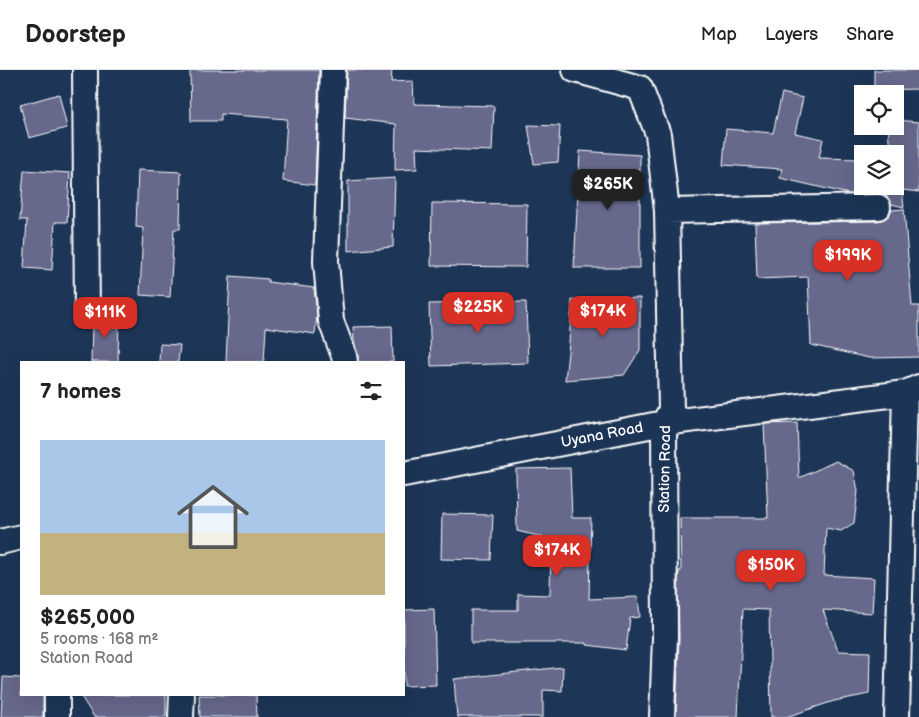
<!DOCTYPE html>
<html lang="en">
<head>
<meta charset="utf-8">
<style>
	:root { --surface:#fff; --page:#f6f6f6; --text:#222; --muted:#767676; --line:#e0e0e0; --accent:#d93025 }
	body { margin:0; font-family:"Balsamiq Sans",sans-serif; background:var(--page); color:var(--text); height:100vh; display:flex; flex-direction:column; font-size:19px; white-space:nowrap }
	* { box-sizing:border-box; margin:0 }
	p { font-size:16px; color:var(--muted) }
	.icon { flex:none; width:28px; height:28px; fill:none; stroke:currentColor; stroke-width:2; stroke-linecap:round; stroke-linejoin:round }
	.map { position:relative; flex:1; overflow:hidden }
	.side { position:absolute; left:20px; top:291px; width:385px; height:335px; display:flex; flex-direction:column; background:var(--surface); border-radius:0px; box-shadow:0 5px 20px #0002 }
	.side>* { flex:none }
	.tools { position:absolute; left:854px; top:15px; display:grid; gap:10px }
	.tools a { display:grid; place-items:center; width:50px; height:50px; border-radius:0px; background:var(--surface); box-shadow:0 5px 20px #0002; font-size:25px }
	.price { position:absolute; translate:-50% -42px; padding:0 11px; border-radius:10px; background:var(--accent); color:#fff; font-size:16px; line-height:32px; filter:drop-shadow(0 1px 2px #0008) }
	.price::after { content:''; position:absolute; left:50%; top:30px; width:15px; height:11px; margin-left:-8px; background:inherit; clip-path:polygon(0 0,100% 0,50% 100%) }
	.price.current { background:#222; color:#fff }
	ul { padding:0; list-style:none }
	li { display:grid; align-content:center; gap:10px; height:265px; padding:0 20px }
	li span { display:grid; place-items:center; height:155px; border-radius:0px; color:#555 }
	li>.icon { margin-inline-start:auto }
	span .icon { width:90px; height:90px; fill:#fffc; stroke-width:1 }
	li b { font-size:21px }
	h2 { display:flex; justify-content:space-between; align-items:center; height:60px; padding:0 20px; font-size:21px }
	header { display:flex; align-items:center; gap:30px; box-sizing:border-box; height:70px; padding:0 25px; background:var(--surface); border-bottom:1px solid var(--line) }
	header strong { font-size:24px }
	nav { display:flex; gap:28px; margin-inline-start:auto; font-size:18px }
	.map>svg:first-child { display:block }
	.building { fill:#66688c; stroke:#fff }
	.lines { fill:none; stroke-linecap:round; stroke-linejoin:round }
	.minor-casing { stroke:#fff; stroke-width:28 }
	.minor { stroke:#1d3557; stroke-width:24 }
	.labels { text-anchor:middle; dominant-baseline:central; stroke-width:4.5; stroke-linejoin:round; paint-order:stroke }
	.street-label { font-size:15px; fill:#fff; stroke:#1d3557 }
</style>
</head>
<body>
<header>
<strong>Doorstep</strong>
<nav><a>Map</a><a>Layers</a><a>Share</a></nav>
</header>
<div class="map">
<svg width="919" height="647" viewBox="0 0 919 647">
	<rect width="100%" height="100%" fill="#1d3557"/>
	<filter id="ink" filterUnits="userSpaceOnUse"><feTurbulence type="fractalNoise" baseFrequency=".02" numOctaves="2"/><feDisplacementMap in="SourceGraphic" scale="10" xChannelSelector="R" yChannelSelector="G"/><feConvolveMatrix kernelMatrix="1 2 1 2 8 2 1 2 1" color-interpolation-filters="sRGB"/></filter>
	<g filter="url(#ink)">
		<path class="building" d="M190,0H319L315,115L283,111L287,49L221,44V51H191Z
			M347,0H392L391,12L413,11L414,34L494,36L492,81L416,78L417,99L395,100L396,54L345,48Z
			M874,0H919V19L874,20Z
			M782,23L803,28L795,63L823,69L819,88L862,89V116H895V84H890L888,56H895V50L919,52V122L902,120L904,137L891,134L889,130L885,125L878,123L849,124L780,108L782,99L723,95L726,59L773,63Z
			M59,24L67,58L29,68L20,35Z
			M528,55L560,56L558,92L534,94Z
			M580,81L640,85V198H574Z
			M24,100L70,103L67,152H55L52,200L24,198L27,150H20Z
			M138,100L181,102L180,159H174L170,227L140,225L143,158L136,157Z
			M395,108L393,177L348,181V111Z
			M432,133L527,134L526,197L431,196Z
			M904,139L912,236H919V287L869,288L811,275L808,207L757,209L755,153L878,151L885,148L890,144L891,140Z
			M230,206L268,209V212L314,218L317,245L315,264L266,257L264,292H226Z
			M640,228V280L624,305L565,310L569,273L572,230Z
			M526,232L528,293L431,296L429,234Z
			M100,244L119,245L118,292H91L92,254L99,249Z
			M392,256L393,292H358V284L354,272L353,257Z
			M160,274L180,275L178,292H159Z
			M797,353L799,408L836,391L854,401L858,421L854,453L841,461L826,458L824,505L874,508L872,543L823,540L838,581L870,582L869,624L834,631L786,647H771L769,540L743,539L738,647H676L679,567L678,509L679,501H681L680,448H768L764,354Z
			M570,398L572,448H591L589,529L638,527L640,547L630,548L626,580L587,575V573H471V540H518V524L550,525L551,469L517,461L516,399Z
			M442,444L493,445L491,490L441,489Z
			M434,539L436,615L404,616V540Z
			M563,597L562,621L543,620V647H457L454,609Z
			M3,607L21,608V625H43V647H1Z
			M80,625H166V647H94Z
			M199,625H256L257,647H200Z"/>
		<g class="lines">
			<defs>
				<path id="minor" d="M85,0L87,242
					M333,0L326,191L331,251L344,286L345,292
					M575,0L640,18L658,64L667,141L671,340L664,353L665,567L662,647
					M667,141L878,137
					M404,404L664,353L905,323L919,317
					M0,472L21,467
					M57,647V625
					M181,647L182,625
					M897,647L905,323"/>
			</defs>
			<use href="#minor" class="minor-casing"/>
			<use href="#minor" class="minor"/>
		</g>
	</g>
	<g class="labels">
		<g class="street-label">
			<text transform="translate(602 365) rotate(-11)">Uyana Road</text>
			<text transform="translate(665 399) rotate(-89)">Station Road</text>
		</g>
	</g>
</svg>
<div class="tools">
<a><svg class="icon" aria-label="locate" viewBox="0 0 24 24"><circle cx="12" cy="12" r="6"/><path d="M12 2v4M12 18v4M2 12h4M18 12h4"/></svg></a>
<a><svg class="icon" aria-label="layers" viewBox="0 0 24 24"><path d="M12 4l9 5-9 5-9-5zM3 14l9 5 9-5"/></svg></a>
</div>
<b class="price current" style="left:608px;top:141px">$265K</b>
<b class="price" style="left:848px;top:212px">$199K</b>
<b class="price" style="left:478px;top:264px">$225K</b>
<b class="price" style="left:603px;top:268px">$174K</b>
<b class="price" style="left:105px;top:269px">$111K</b>
<b class="price" style="left:557px;top:507px">$174K</b>
<b class="price" style="left:771px;top:522px">$150K</b>
<section class="side">
<h2>7 homes<svg class="icon" aria-label="filters" viewBox="0 0 24 24"><path d="M4 7h16M4 17h16"/><circle cx="9" cy="7" r="2"/><circle cx="15" cy="17" r="2"/></svg></h2>
<ul>
<li><span style="background:linear-gradient(#a9c7e8 60%,#c2b280 0)"><svg class="icon" aria-label="home" viewBox="0 0 24 24"><path d="M3 11l9-7 9 7M6 9v11h12V9"/></svg></span><div><b>$265,000</b><p>5 rooms · 168 m²</p><p>Station Road</p></div></li>
</ul>
</section>
</div>
</body>
</html>
